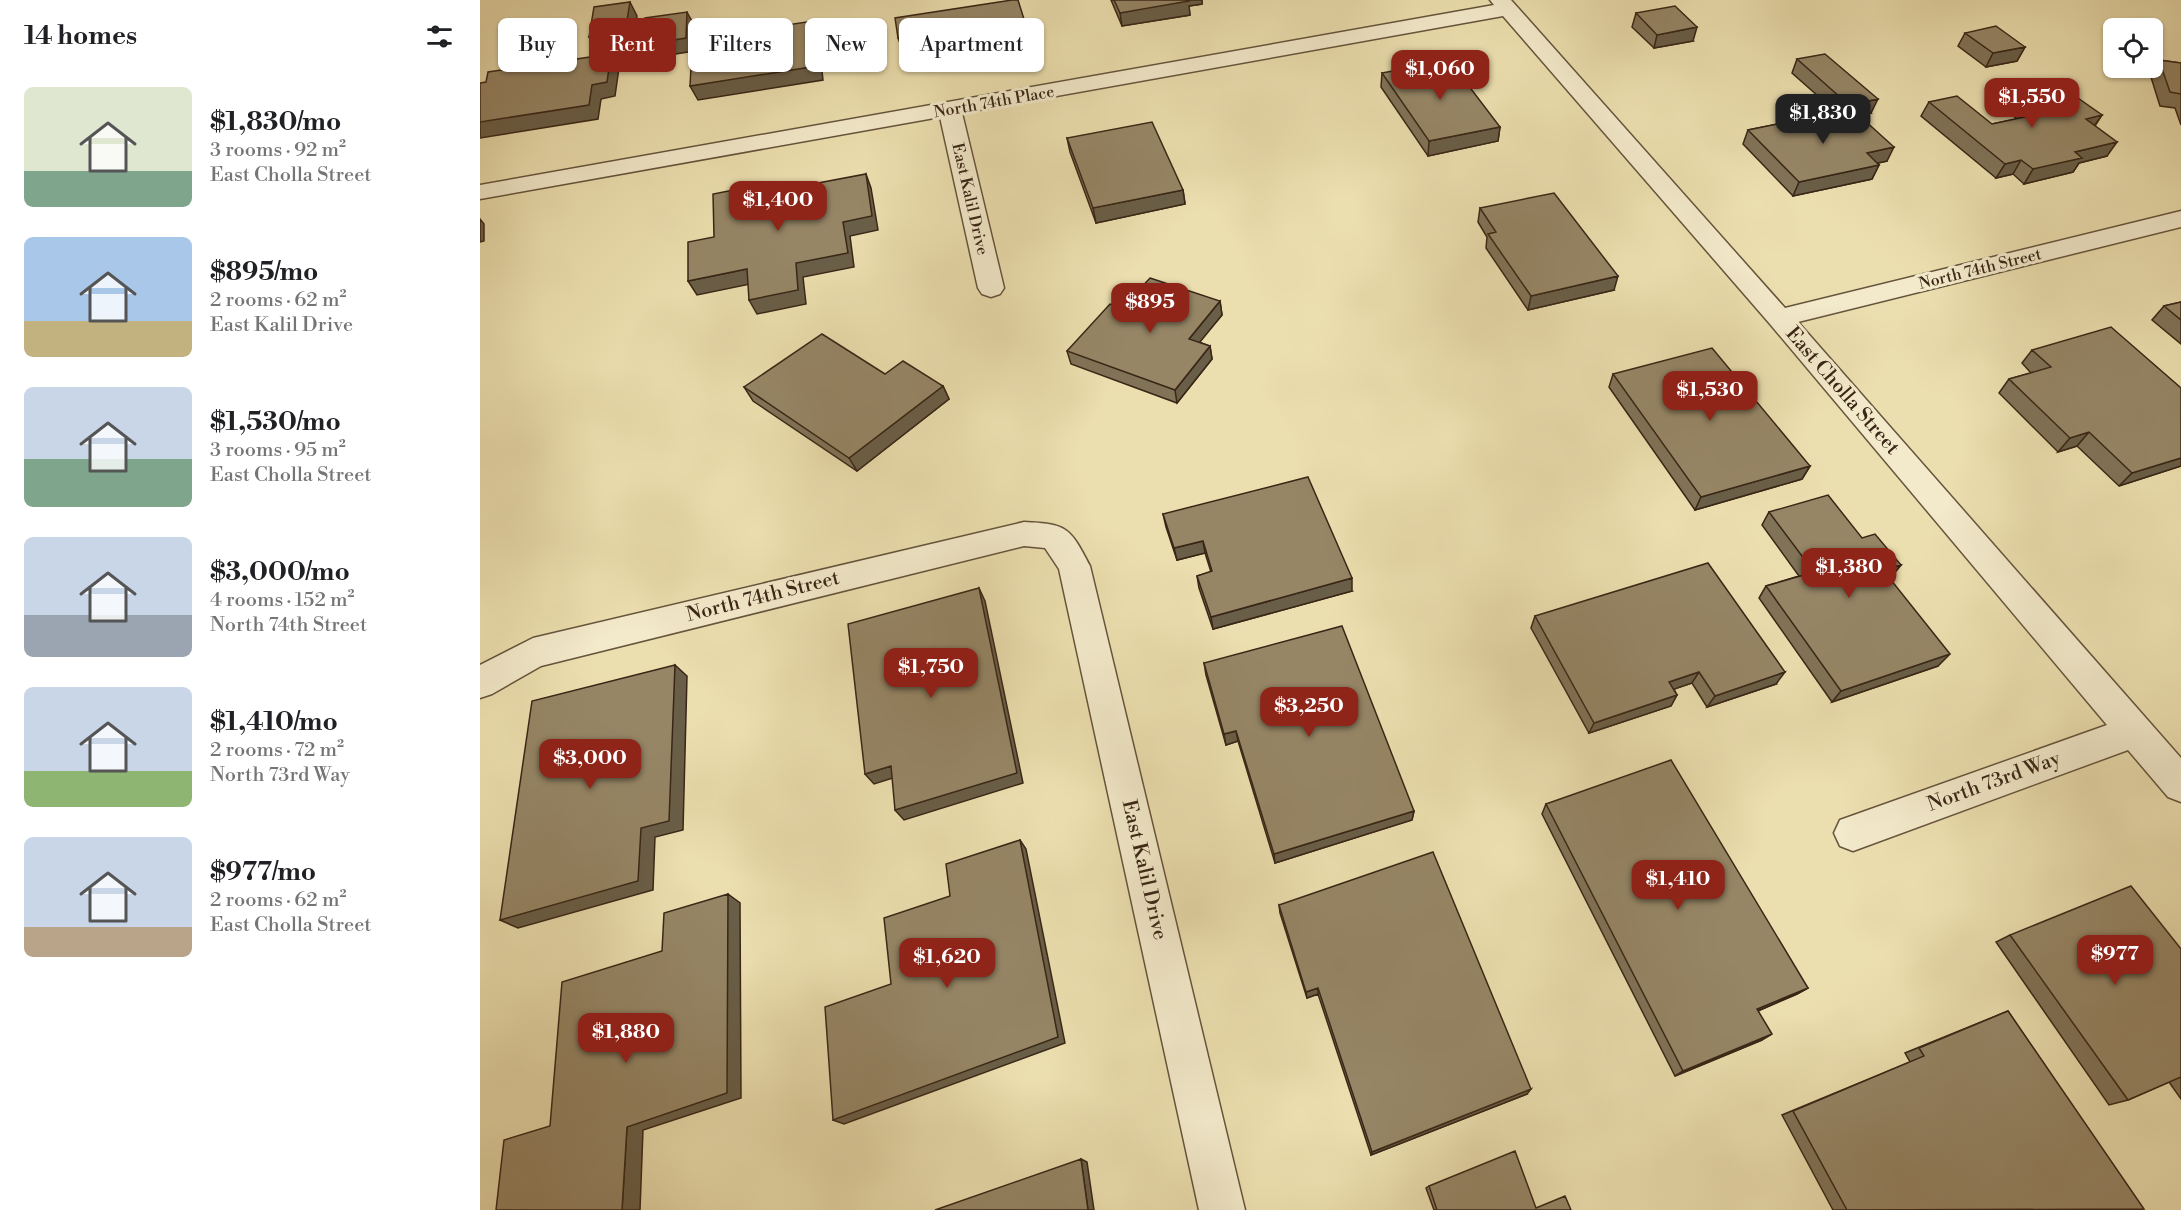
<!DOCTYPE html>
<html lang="en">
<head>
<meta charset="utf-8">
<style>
	:root { --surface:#fff; --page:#f6f6f6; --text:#202124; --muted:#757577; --accent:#8f2418 }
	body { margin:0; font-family:"Libre Bodoni",serif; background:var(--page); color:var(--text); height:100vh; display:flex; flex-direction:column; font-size:22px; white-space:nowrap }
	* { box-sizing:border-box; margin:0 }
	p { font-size:20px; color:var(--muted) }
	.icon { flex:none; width:33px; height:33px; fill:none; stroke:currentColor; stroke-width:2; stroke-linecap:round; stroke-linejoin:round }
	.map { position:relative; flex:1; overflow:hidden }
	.sheet { display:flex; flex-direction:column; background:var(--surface); width:480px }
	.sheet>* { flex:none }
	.hud { position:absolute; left:18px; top:18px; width:570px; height:54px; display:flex; gap:12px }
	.fabs { position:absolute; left:1623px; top:18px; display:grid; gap:12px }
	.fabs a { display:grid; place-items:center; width:60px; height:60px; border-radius:9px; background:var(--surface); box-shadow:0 2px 4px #0004; font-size:30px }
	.price { position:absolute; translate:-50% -51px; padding:0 14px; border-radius:12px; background:var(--accent); color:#fff; font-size:20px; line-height:39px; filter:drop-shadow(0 2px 3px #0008) }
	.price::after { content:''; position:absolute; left:50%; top:36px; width:18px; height:14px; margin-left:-9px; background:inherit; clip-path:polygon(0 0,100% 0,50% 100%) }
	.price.selected { background:#222; color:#fff }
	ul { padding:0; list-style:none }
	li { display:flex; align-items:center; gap:18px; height:150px; padding:0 24px }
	li span { display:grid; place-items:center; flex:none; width:168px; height:120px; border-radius:9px; color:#555 }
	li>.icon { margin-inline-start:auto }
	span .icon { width:72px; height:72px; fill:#fffc; stroke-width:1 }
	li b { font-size:26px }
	h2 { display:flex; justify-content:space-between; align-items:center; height:72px; padding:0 24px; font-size:26px }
	.tag { padding:0 21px; border-radius:9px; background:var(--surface); box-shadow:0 2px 4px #0004; font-size:21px; line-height:54px }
	.tag.selected { background:var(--accent); color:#fff }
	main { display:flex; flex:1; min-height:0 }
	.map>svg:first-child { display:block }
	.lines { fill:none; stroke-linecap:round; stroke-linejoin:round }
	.minor-casing { stroke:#66543c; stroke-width:3 }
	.minor { fill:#f3eacb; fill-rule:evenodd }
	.wall { fill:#817358; stroke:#392616; stroke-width:1.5 }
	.shaded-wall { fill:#695e47; stroke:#392616; stroke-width:1.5 }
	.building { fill:#968666; stroke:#392616; stroke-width:1.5 }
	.labels { text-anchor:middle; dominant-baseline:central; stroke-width:6; stroke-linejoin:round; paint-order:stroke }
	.far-street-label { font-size:16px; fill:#392616; stroke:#f3eacb }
	.street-label { font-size:20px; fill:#392616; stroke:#f3eacb }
</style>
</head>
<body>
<main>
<section class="sheet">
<h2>14 homes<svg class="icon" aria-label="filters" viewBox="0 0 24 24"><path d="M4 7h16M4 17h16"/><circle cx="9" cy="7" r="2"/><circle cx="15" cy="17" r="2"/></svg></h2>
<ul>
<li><span style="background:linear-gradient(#dfe7d0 70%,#7fa58c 0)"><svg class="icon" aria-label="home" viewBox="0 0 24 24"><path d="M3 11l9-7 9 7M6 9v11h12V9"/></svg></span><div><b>$1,830/mo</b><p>3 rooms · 92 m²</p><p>East Cholla Street</p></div></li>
<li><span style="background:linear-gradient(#a9c7e8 70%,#c2b280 0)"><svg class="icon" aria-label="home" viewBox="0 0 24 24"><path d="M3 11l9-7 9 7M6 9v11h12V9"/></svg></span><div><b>$895/mo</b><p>2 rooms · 62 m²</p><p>East Kalil Drive</p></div></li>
<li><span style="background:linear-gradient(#c9d6e8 60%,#7fa58c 0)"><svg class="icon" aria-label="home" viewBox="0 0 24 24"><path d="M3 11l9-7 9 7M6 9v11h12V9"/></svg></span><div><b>$1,530/mo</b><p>3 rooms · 95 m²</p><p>East Cholla Street</p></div></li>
<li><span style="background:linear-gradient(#c9d6e8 65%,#9aa5b1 0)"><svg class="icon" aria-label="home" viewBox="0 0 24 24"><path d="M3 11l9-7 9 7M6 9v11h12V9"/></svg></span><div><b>$3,000/mo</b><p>4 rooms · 152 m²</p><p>North 74th Street</p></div></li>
<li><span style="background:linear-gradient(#c9d6e8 70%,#8fb573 0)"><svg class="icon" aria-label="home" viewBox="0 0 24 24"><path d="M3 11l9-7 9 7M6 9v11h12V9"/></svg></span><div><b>$1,410/mo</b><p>2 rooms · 72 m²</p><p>North 73rd Way</p></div></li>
<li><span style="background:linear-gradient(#c9d6e8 75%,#b9a48a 0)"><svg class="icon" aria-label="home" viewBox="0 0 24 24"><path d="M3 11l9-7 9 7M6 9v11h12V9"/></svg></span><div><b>$977/mo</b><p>2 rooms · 62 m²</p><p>East Cholla Street</p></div></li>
</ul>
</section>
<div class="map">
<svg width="1701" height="1210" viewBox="0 0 1701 1210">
	<rect width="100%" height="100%" fill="#ecdfaf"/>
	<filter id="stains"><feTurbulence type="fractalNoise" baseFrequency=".00333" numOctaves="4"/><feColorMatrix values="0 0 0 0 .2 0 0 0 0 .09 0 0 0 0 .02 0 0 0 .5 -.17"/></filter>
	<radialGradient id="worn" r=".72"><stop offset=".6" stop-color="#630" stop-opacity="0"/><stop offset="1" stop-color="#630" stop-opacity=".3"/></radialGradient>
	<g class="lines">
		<defs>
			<path id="minor" d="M1010,0H1031L1305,308L1701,211V227L1318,322L1701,758V802L1688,797L1648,750L1373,851L1360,846L1354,833L1360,820L1627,725L1290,324L1023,16L482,113L524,288L520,294L511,297L502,294L498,288L460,117L0,199V185L1014,5Z
				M544,522C587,524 590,527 610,566L765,1210H719L579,569L565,548L544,546L61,666L12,694L0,698V665L53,638Z"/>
		</defs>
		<use href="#minor" class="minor-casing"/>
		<use href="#minor" class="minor"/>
	</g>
	<path class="wall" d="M631,0H722V4L709,6L710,15L642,26Z
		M1156,13L1213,41L1174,48L1152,27Z
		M1485,33L1545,47L1537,61L1506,67L1478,46Z
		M1317,59L1391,113L1379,115L1407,161L1398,163L1399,165L1392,179L1313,196L1263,144L1268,130L1356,112L1312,73Z
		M1679,60L1701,63V125L1695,108L1680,106L1670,74Z
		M902,73L1020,127L1018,141L948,156L901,87Z
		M1523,88L1567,102L1622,115L1615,126L1627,156L1599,163L1593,172L1544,184L1533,174L1516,178L1441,116L1449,102L1512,124L1537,119L1516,102Z
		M587,138L703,190L705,204L616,223L590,152Z
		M1000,208L1134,290L1048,310L1006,248L1007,237L998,222Z
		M740,301L742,315L719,342L730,346L732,359L697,403L591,364L587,351L642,308Z
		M1701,302V344L1672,320L1684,306Z
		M1552,350L1701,466L1639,486L1597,446L1578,452L1519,393L1529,379L1551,373L1542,363Z
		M405,374L463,386L469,399L377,471L273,401L264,387Z
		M1133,374L1330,466L1322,479L1215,510L1129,387Z
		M1289,512L1382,538L1421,565L1411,577L1409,578L1458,666L1352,702L1279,598L1286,586L1319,576L1282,525Z
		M683,514L872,591L733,629L719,588L717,576L731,572L725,553L697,560L686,527Z
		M1055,616L1296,684L1227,707L1212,683L1194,689L1197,695L1191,706L1109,733L1051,628Z
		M724,663L934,811L932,820L795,863L758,741L746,745L726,675Z
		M1066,804L1328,988L1317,994L1278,1011L1282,1040L1195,1076L1062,814Z
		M799,905L1047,1094L891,1155L838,994L827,998L800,913Z
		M1530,935L1701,949V1099L1689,1082L1648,1100L1629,1105L1516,942Z
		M1528,1011L1663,1210H1353L1302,1115L1430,1062L1425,1053Z
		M949,1186L1056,1208L1091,1210H954L946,1188Z"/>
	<path class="shaded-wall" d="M705,0H722V4L709,6L710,15L642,26L640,13Z
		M150,2L157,16L153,45L117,51L109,37Z
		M207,12L214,25V51L171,58L163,45Z
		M333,21L338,35L343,80L218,100L210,86Z
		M1217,27L1213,41L1174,48L1177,35Z
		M548,32L551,45L432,64L428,51H423L418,38Z
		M1545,47L1537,61L1506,67L1513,53Z
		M131,54L139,68L135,96L121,99L118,119L0,138V122L112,85Z
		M1398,99L1391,113L1363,119L1369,105Z
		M1622,115L1612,129L1606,119Z
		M1020,127L1018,141L948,156L949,141Z
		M1637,142L1627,156L1599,163L1593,172L1544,184L1553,169L1595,152Z
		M1414,147L1407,161L1380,167L1387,153Z
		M1541,160L1533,174L1516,178L1525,164Z
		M1399,165L1392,179L1313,196L1319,182Z
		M386,174L391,188L398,230L370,236L374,267L323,277L326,304L277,314L269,300L316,263L363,222Z
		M269,187L276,201L269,196Z
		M703,190L705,204L616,223L613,208Z
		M0,219L4,224V241L0,242Z
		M267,269L275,283L217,295L208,281Z
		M1138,276L1134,290L1048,310L1051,296Z
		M740,301L742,315L711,353L709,339Z
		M730,346L732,359L697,403L695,390Z
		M463,386L469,399L377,471L369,458Z
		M1609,432L1597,446L1578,452L1590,438Z
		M1701,458V466L1639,486L1652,473Z
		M1330,466L1322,479L1215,510L1221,497Z
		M723,541L725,553L697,560L694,548Z
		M1421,565L1411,577L1393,583L1403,570Z
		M872,578V591L733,629L731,617Z
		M499,588L505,601L543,783L424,820L415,810Z
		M1470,654L1458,666L1352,702L1361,691Z
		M195,665L207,676L203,830L175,837L173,890L38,928L20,920L161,828Z
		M1219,672L1212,683L1183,693L1189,682Z
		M1305,672L1296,684L1227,707L1235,696Z
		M1197,695L1191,706L1109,733L1114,723Z
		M756,731L758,741L746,745L744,734Z
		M411,766L419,776L394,784L385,774Z
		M934,811L932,820L795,863L794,854Z
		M540,840L546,849L585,1043L364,1124L353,1120Z
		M248,894L260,903L261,1098L163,1130L160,1210H142L147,1127Z
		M838,988V994L827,998L826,992Z
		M1328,988L1317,994L1268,1015L1277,1009Z
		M1292,1034L1282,1040L1195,1076L1203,1071Z
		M1051,1089L1047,1094L891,1155L892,1152Z
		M601,1159L607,1162L614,1210H608Z"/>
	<path class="building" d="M532,0H538L548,32L428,50L425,37L418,38L415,18Z
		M634,0H708L709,1L640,13Z
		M150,2L145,32L109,37L114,7Z
		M1195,6L1217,27L1177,35L1156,13Z
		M207,12L206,38L163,45L165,18Z
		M333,21L337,66L210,86L212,49L254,42V33Z
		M1516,26L1545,47L1513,53L1485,33Z
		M131,54L127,82L112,85L109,105L0,122V83L6,82L8,72Z
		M1345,54L1398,99L1369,105L1317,59Z
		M969,60L1020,127L949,141L902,73Z
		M1679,60L1701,63V94L1690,92Z
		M1542,84L1567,102L1595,96L1622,115L1606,119L1637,142L1595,152L1602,158L1553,169L1541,160L1525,164L1449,102L1477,96L1512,124L1558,114L1523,88Z
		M1372,109L1414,147L1387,153L1399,165L1319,182L1268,130Z
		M672,122L703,190L613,208L587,138Z
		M386,174L392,216L363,222L368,253L316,263L318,290L269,300L267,269L208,281V242L234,237L233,194L269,187V196Z
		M1074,193L1138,276L1051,296L1008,234L1016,232L1000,208Z
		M670,278L740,301L709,339L730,346L695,390L587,351L630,304L642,308Z
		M1701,302V320L1684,306Z
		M1631,327L1701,388V458L1652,473L1609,432L1590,438L1529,379L1571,367L1552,350Z
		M342,334L405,374L423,361L463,386L369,458L264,387Z
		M1232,348L1330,466L1221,497L1133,374Z
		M828,477L872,578L731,617L717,576L732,571L723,541L694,548L683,514Z
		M1348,495L1382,538L1395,534L1421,565L1403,570L1470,654L1361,691L1286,586L1334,572L1289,512Z
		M1228,563L1305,672L1235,696L1219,672L1189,682L1197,695L1114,723L1055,616Z
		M499,588L537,773L415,810L411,766L385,774L368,624Z
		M862,626L934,811L794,854L756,731L744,734L724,663Z
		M195,665L189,821L161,828L158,881L20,920L52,701Z
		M1191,760L1328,988L1277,1009L1292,1034L1203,1071L1066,804Z
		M540,840L578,1037L353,1120L345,1007L411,984L404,918L470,896L466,864Z
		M953,852L1051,1089L892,1152L838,988L826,992L799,905Z
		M1651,886L1701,949V1077L1648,1100L1530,935Z
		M248,894L247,1093L147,1127L142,1210H16L24,1140L70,1126L82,982L182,951L184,913Z
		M1528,1011L1664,1209L1367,1210L1313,1111L1444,1056L1439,1048Z
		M1035,1151L1056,1208L1085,1196L1091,1210H957L949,1186Z
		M601,1159L608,1210H455Z"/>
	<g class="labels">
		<g class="far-street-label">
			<text transform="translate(514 102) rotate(-10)">North 74th Place</text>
			<text transform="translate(490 199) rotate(77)">East Kalil Drive</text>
			<text transform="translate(1500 269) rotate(-14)">North 74th Street</text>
		</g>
		<g class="street-label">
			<text transform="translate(1362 391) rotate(49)">East Cholla Street</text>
			<text transform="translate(283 597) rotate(-14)">North 74th Street</text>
			<text transform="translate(1514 782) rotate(-20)">North 73rd Way</text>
			<text transform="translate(664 870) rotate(77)">East Kalil Drive</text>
		</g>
	</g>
	<rect width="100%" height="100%" filter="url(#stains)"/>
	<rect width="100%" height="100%" fill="url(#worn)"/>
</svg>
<div class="fabs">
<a><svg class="icon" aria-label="locate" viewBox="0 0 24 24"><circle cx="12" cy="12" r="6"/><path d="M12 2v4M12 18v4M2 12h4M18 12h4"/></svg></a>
</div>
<b class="price" style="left:960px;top:101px">$1,060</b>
<b class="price" style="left:1552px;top:129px">$1,550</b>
<b class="price selected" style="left:1343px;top:145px">$1,830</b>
<b class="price" style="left:298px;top:232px">$1,400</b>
<b class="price" style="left:670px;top:334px">$895</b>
<b class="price" style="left:1230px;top:422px">$1,530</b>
<b class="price" style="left:1369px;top:599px">$1,380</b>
<b class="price" style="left:451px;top:699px">$1,750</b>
<b class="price" style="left:829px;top:738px">$3,250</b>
<b class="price" style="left:110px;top:790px">$3,000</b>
<b class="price" style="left:1198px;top:911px">$1,410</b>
<b class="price" style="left:1635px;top:986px">$977</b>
<b class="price" style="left:467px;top:989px">$1,620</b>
<b class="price" style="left:146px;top:1064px">$1,880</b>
<div class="hud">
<a class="tag">Buy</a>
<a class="tag selected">Rent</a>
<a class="tag">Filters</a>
<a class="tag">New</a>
<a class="tag">Apartment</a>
</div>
</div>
</main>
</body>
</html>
